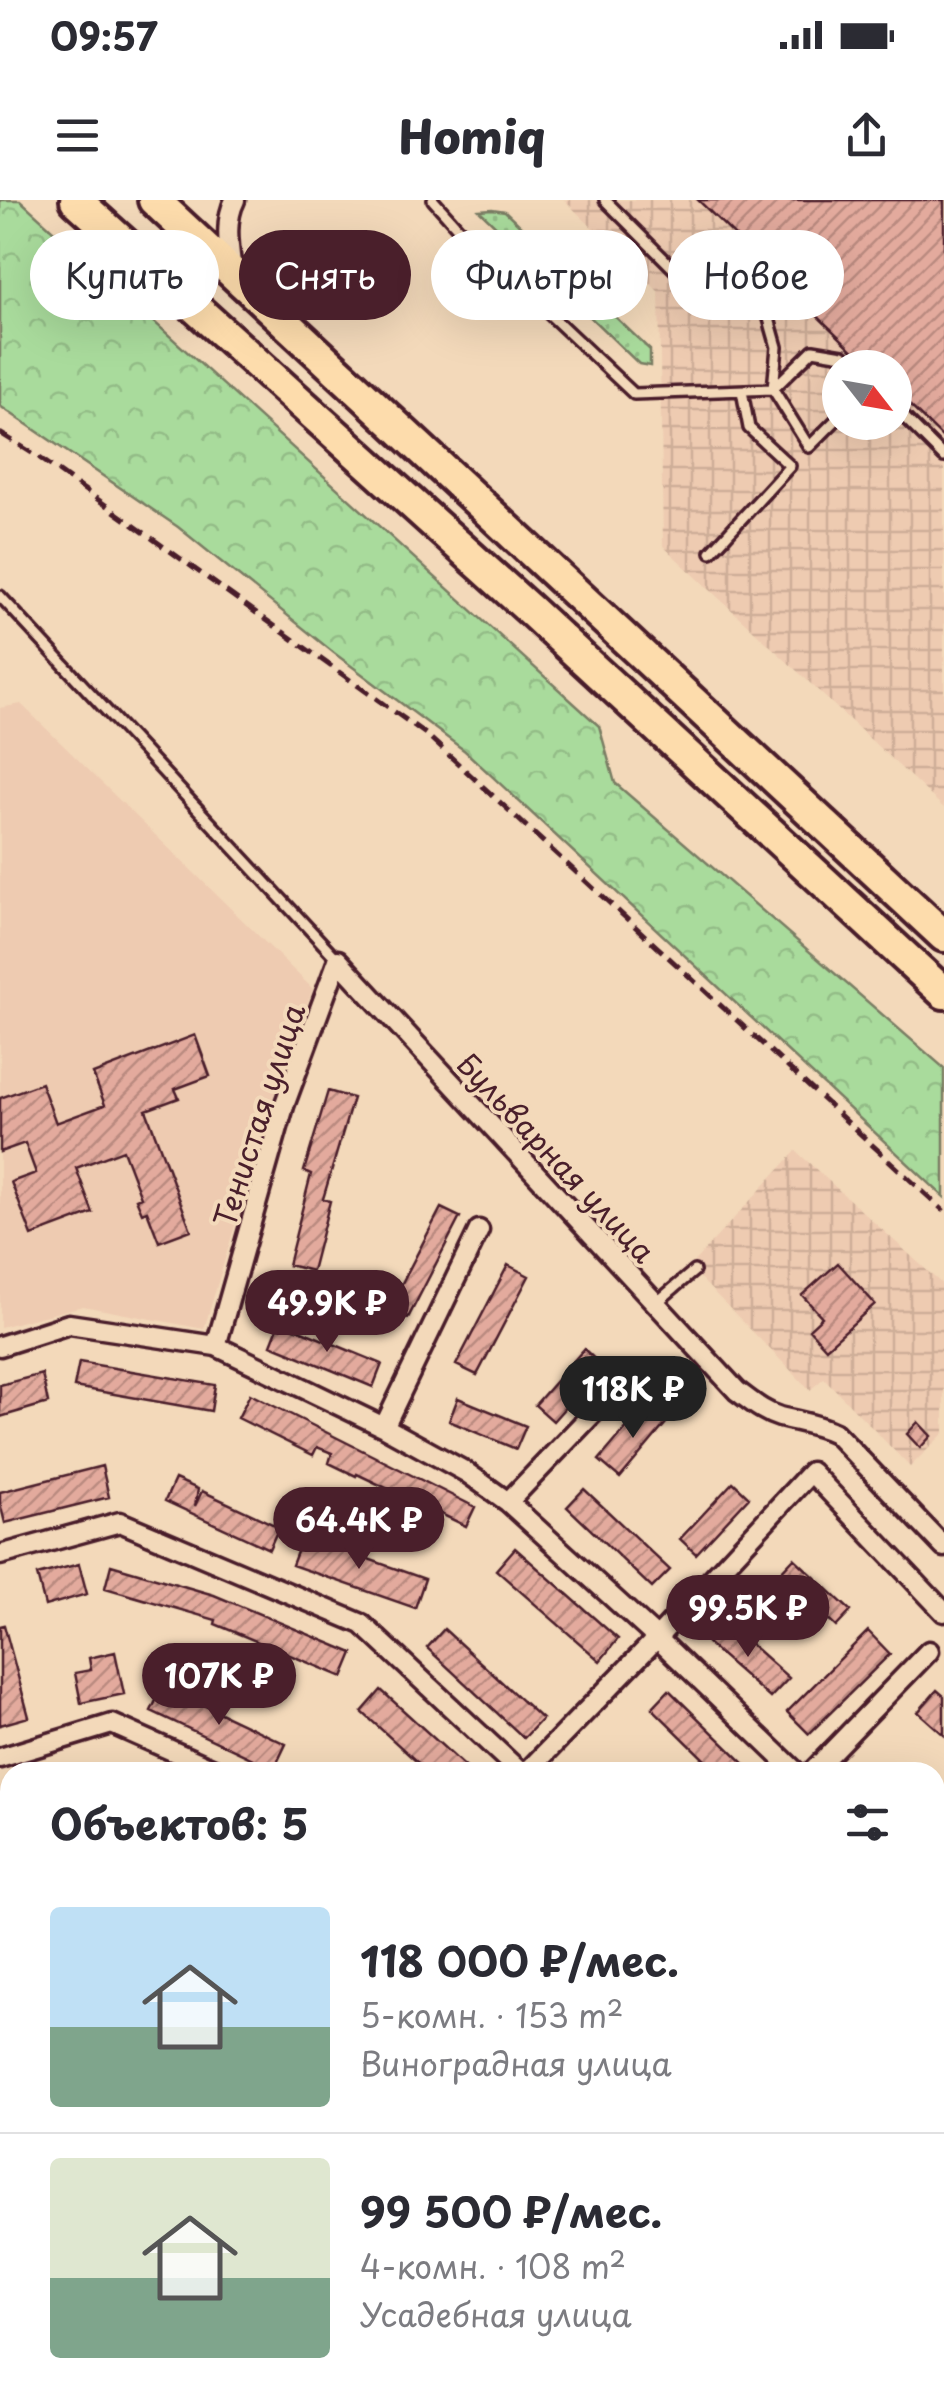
<!DOCTYPE html>
<html lang="ru">
<head>
<meta charset="utf-8">
<style>
	:root { --surface:#fff; --page:#f2f2f3; --text:#2b2b33; --muted:#7c7c81; --line:#e1e1e2; --accent:#4a1f2b }
	body { margin:0; font-family:"Playpen Sans",sans-serif; background:var(--page); color:var(--text); height:100vh; display:flex; flex-direction:column; font-size:38px; white-space:nowrap }
	* { box-sizing:border-box; margin:0 }
	p { font-size:32px; color:var(--muted) }
	.icon { flex:none; width:55px; height:55px; fill:none; stroke:currentColor; stroke-width:2; stroke-linecap:round; stroke-linejoin:round }
	.map { position:relative; flex:1; overflow:hidden }
	.sheet { position:absolute; left:0px; top:1562px; width:945px; height:642px; display:flex; flex-direction:column; background:var(--surface); border-radius:30px 30px 0 0; box-shadow:0 10px 40px #0002 }
	.sheet>* { flex:none }
	.hud { position:absolute; left:30px; top:30px; width:885px; height:90px; display:flex; gap:20px }
	.needle { width:65px; rotate:121deg }
	.fabs { position:absolute; left:822px; top:150px; display:grid; gap:20px }
	.fabs a { display:grid; place-items:center; width:90px; height:90px; border-radius:50%; background:var(--surface); box-shadow:0 10px 40px #0002; font-size:50px }
	.price { position:absolute; translate:-50% -85px; padding:0 22px; border-radius:35px; background:var(--accent); color:#fff; font-size:32px; line-height:65px; filter:drop-shadow(0 2px 5px #0008) }
	.price::after { content:''; position:absolute; left:50%; top:60px; width:30px; height:22px; margin-left:-15px; background:inherit; clip-path:polygon(0 0,100% 0,50% 100%) }
	.price.on { background:#222; color:#fff }
	ul { padding:0; list-style:none }
	li { display:flex; align-items:center; gap:30px; height:250px; padding:0 50px }
	li+li { border-top:2px solid var(--line) }
	li span { display:grid; place-items:center; flex:none; width:280px; height:200px; border-radius:10px; color:#555 }
	li>.icon { margin-inline-start:auto }
	span .icon { width:120px; height:120px; fill:#fffc; stroke-width:1 }
	li b { font-size:42px }
	h2 { display:flex; justify-content:space-between; align-items:center; height:120px; padding:0 50px; font-size:42px }
	.tag { padding:0 35px; border-radius:45px; background:var(--surface); box-shadow:0 10px 40px #0002; font-size:35px; line-height:90px }
	.tag.on { background:var(--accent); color:#fff }
	.status { display:flex; justify-content:space-between; align-items:center; height:70px; padding:0 50px; background:var(--surface); direction:ltr }
	.status svg { height:28px; fill:currentColor }
	header { display:flex; justify-content:space-between; align-items:center; height:130px; padding:0 50px; background:var(--surface); font-size:45px; font-weight:800 }
	.map>svg:first-child { display:block }
	.built { fill:#eecbb1 }
	.industrial { fill:url(#industrial-grid); fill-rule:evenodd }
	.grass { fill:url(#grass-dots); stroke:#7a7d64; stroke-width:2.5 }
	.forest { fill:url(#forest-crowns); stroke:#7a7d64; stroke-width:2.5 }
	.building { fill:url(#building-hatch); stroke:#4a1f2b; stroke-width:2.5 }
	.lines { fill:none; stroke-linecap:round; stroke-linejoin:round }
	.service-casing { stroke:#4a1f2b; stroke-width:16 }
	.minor-casing { stroke:#4a1f2b; stroke-width:25 }
	.trunk-casing { stroke:#4a1f2b; stroke-width:38 }
	.service { stroke:#f3d9ba; stroke-width:9 }
	.minor { stroke:#f3d9ba; stroke-width:18 }
	.trunk { stroke:#fddcac; stroke-width:30 }
	.rail { stroke:#4a1f2b; stroke-width:5; stroke-dasharray:15 8; stroke-linecap:butt }
	.labels { text-anchor:middle; dominant-baseline:central; stroke-width:8; stroke-linejoin:round; paint-order:stroke }
	.street-label { font-size:30px; fill:#4a1f2b; stroke:#f3d9ba }
</style>
</head>
<body>
<div class="status"><b>09:57</b><svg viewBox="0 0 49 12"><path d="M0 12V9h3v3zM5 12V6h3v6zM10 12V3h3v9zM15 12V0h3v12zM26 1h20v11H26zM47 4h2v5h-2z"/></svg></div>
<header><svg class="icon" aria-label="menu" viewBox="0 0 24 24"><path d="M4 6h16M4 12h16M4 18h16"/></svg>Homiq<svg class="icon" aria-label="share" viewBox="0 0 24 24"><path d="M12 15V3M7 8l5-5 5 5M5 13v7h14v-7"/></svg></header>
<div class="map">
<svg width="944" height="2203" viewBox="0 0 944 2203">
	<defs>
		<pattern id="industrial-grid" width="8" height="8" patternUnits="userSpaceOnUse" patternTransform="scale(2.5)"><rect width="8" height="8" fill="#eecbb1"/><path d="M0 4h8M4 0v8" fill="none" stroke="#ceae98"/></pattern>
		<pattern id="grass-dots" width="8" height="8" patternUnits="userSpaceOnUse" patternTransform="scale(2.5)"><rect width="8" height="8" fill="#a9db9c"/><path d="M2 2h.1M6 6h.1" fill="none" stroke="#93bc87" stroke-width="1.8" stroke-linecap="round"/></pattern>
		<pattern id="forest-crowns" width="20" height="18" patternUnits="userSpaceOnUse" patternTransform="scale(2.5)"><rect width="20" height="18" fill="#a9db9c"/><path d="M2 6a3 3 0 1 1 6 0M12 15a3 3 0 1 1 6 0" fill="none" stroke="#93bc87"/></pattern>
		<pattern id="building-hatch" width="6" height="6" patternUnits="userSpaceOnUse" patternTransform="scale(2.5)"><rect width="6" height="6" fill="#e3aa9d"/><path d="M-1 1l2-2M0 6l6-6M5 7l2-2" fill="none" stroke="#ba8a80"/></pattern>
	</defs>
	<rect width="100%" height="100%" fill="#f3d9ba"/>
	<filter id="ink" filterUnits="userSpaceOnUse"><feTurbulence type="fractalNoise" baseFrequency=".01" numOctaves="2"/><feDisplacementMap in="SourceGraphic" scale="20" xChannelSelector="R" yChannelSelector="G"/><feConvolveMatrix kernelMatrix="1 2 1 2 8 2 1 2 1" color-interpolation-filters="sRGB"/></filter>
	<g filter="url(#ink)">
		<path class="built" d="M21,504L313,789L287,852L204,1129L83,1106L0,1127V508Z"/>
		<path class="industrial" d="M564,0H944V608L663,346L659,92ZM840,168H895V222H840Z
			M796,951L944,1086V1233L910,1267L824,1178L810,1190L689,1067Z"/>
		<path class="grass" d="M492,9L505,11L650,150V166L639,164L479,10Z"/>
		<path class="forest" d="M0,0H20L599,526L615,583L944,868V997L465,551L334,453L178,327L0,206Z
			M10,2064V2195H218L223,2203H0V2071Z
			M536,2195H611L619,2203H541Z"/>
		<path class="building" d="M698,0H944V239L895,191V168H871Z
			M195,835L210,876L175,889L179,898L146,910L191,1030L159,1042L147,1011L142,1013L136,999L141,997L123,950L76,968L93,1013L32,1036L11,982L36,973L25,943L0,952V898L41,883L56,923L105,905L93,874Z
			M328,891L353,898L323,999L330,1001L312,1071L288,1065L311,974L304,971Z
			M441,1008L460,1017L408,1118L389,1108Z
			M838,1063L875,1104L826,1148L809,1129L822,1117L802,1095Z
			M508,1065L529,1076L477,1175L456,1165Z
			M280,1122L382,1164L373,1187L271,1145Z
			M584,1149L602,1166L553,1221L535,1205Z
			M79,1162L215,1185L211,1211L74,1187Z
			M42,1174L48,1203L0,1217V1185Z
			M250,1194L475,1307L466,1326L357,1274L356,1276L329,1263L332,1253L317,1247L313,1255L238,1218Z
			M458,1198L526,1226L516,1249L449,1221Z
			M646,1205L667,1222L620,1278L599,1260Z
			M918,1222L931,1236L920,1248L907,1234Z
			M102,1266L109,1297L5,1323L0,1303V1292Z
			M175,1279L198,1289L195,1306L202,1291L279,1327L269,1349L165,1301Z
			M733,1282L749,1297L696,1354L680,1339Z
			M584,1289L670,1370L652,1388L567,1307Z
			M303,1336L425,1379L415,1408L292,1365Z
			M515,1348L618,1439L600,1461L496,1370Z
			M794,1358L851,1411L836,1427L779,1374Z
			M79,1364L87,1394L45,1406L37,1375Z
			M111,1365L214,1395L353,1453L343,1477L215,1424L216,1420L105,1388Z
			M726,1422L789,1478L770,1498L707,1443Z
			M4,1425L29,1517L0,1525V1426Z
			M444,1429L542,1519L524,1538L427,1448Z
			M868,1431L890,1454L809,1534L787,1512Z
			M115,1452L124,1494L81,1503L75,1473L91,1470L89,1458Z
			M163,1486L286,1544L274,1569L151,1511Z
			M381,1490L471,1572H428L362,1512Z
			M669,1490L753,1572H717L652,1508Z
			M937,1490L944,1496V1535L918,1512Z"/>
		<g class="lines">
			<defs>
				<path id="service" d="M433,0L458,28L634,194L773,189L813,150L843,155L855,168
					M605,0L692,87L745,101L768,115L777,147L773,189L809,247L840,216
					M895,208L944,257
					M711,352L790,266L749,228L742,191
					M0,396L338,760
					M655,1104L694,1071"/>
				<path id="minor" d="M232,71C229,48 224,21 235,0
					M0,1146L69,1124L216,1146L384,1227L466,1272L508,1302L657,1438L796,1572
					M216,1146L284,906L338,760L737,1191C751,1201 763,1212 780,1217C799,1222 817,1224 835,1233L944,1347
					M384,1227L479,1030
					M508,1302L620,1185
					M0,1355L120,1322L362,1424L520,1572
					M0,1558L112,1524L220,1572
					M527,1572L657,1438L811,1272L944,1412
					M812,1572L929,1451
					M0,1677L10,1713
					M935,1704L944,1712
					M0,1826L10,1840
					M935,1964L944,1973
					M935,2003L944,1994
					M243,2195L248,2203
					M289,2195L294,2203
					M527,2195L532,2203
					M619,2195L627,2203
					M896,2195L904,2203
					M747,2203L754,2195"/>
				<path id="trunk" d="M76,0L530,410L944,793
					M154,0L944,736"/>
			</defs>
			<use href="#service" class="service-casing"/>
			<use href="#minor" class="minor-casing"/>
			<use href="#trunk" class="trunk-casing"/>
			<use href="#service" class="service"/>
			<use href="#minor" class="minor"/>
			<use href="#trunk" class="trunk"/>
			<path class="rail" d="M0,233L37,256L427,535L944,1011"/>
		</g>
	</g>
	<g class="labels">
		<g class="street-label">
			<text transform="translate(258 915) rotate(-72)">Тенистая улица</text>
			<text transform="translate(557 957) rotate(47)">Бульварная улица</text>
		</g>
	</g>
</svg>
<div class="fabs">
<a><svg class="needle" viewBox="-14 -14 28 28"><path d="M0-13l5 13h-10z" fill="#e53935"/><path d="M0 13l5-13h-10z" fill="#7c7c81"/></svg></a>
</div>
<b class="price" style="left:327px;top:1155px">49.9K ₽</b>
<b class="price on" style="left:633px;top:1241px">118K ₽</b>
<b class="price" style="left:359px;top:1372px">64.4K ₽</b>
<b class="price" style="left:748px;top:1460px">99.5K ₽</b>
<b class="price" style="left:219px;top:1528px">107K ₽</b>
<div class="hud">
<a class="tag">Купить</a>
<a class="tag on">Снять</a>
<a class="tag">Фильтры</a>
<a class="tag">Новое</a>
</div>
<section class="sheet">
<h2>Объектов: 5<svg class="icon" aria-label="filters" viewBox="0 0 24 24"><path d="M4 7h16M4 17h16"/><circle cx="9" cy="7" r="2"/><circle cx="15" cy="17" r="2"/></svg></h2>
<ul>
<li><span style="background:linear-gradient(#bfe0f5 60%,#7fa58c 0)"><svg class="icon" aria-label="home" viewBox="0 0 24 24"><path d="M3 11l9-7 9 7M6 9v11h12V9"/></svg></span><div><b>118 000 ₽/мес.</b><p>5-комн. · 153 m²</p><p>Виноградная улица</p></div></li>
<li><span style="background:linear-gradient(#dfe7d0 60%,#7fa58c 0)"><svg class="icon" aria-label="home" viewBox="0 0 24 24"><path d="M3 11l9-7 9 7M6 9v11h12V9"/></svg></span><div><b>99 500 ₽/мес.</b><p>4-комн. · 108 m²</p><p>Усадебная улица</p></div></li>
</ul>
</section>
</div>
</body>
</html>
